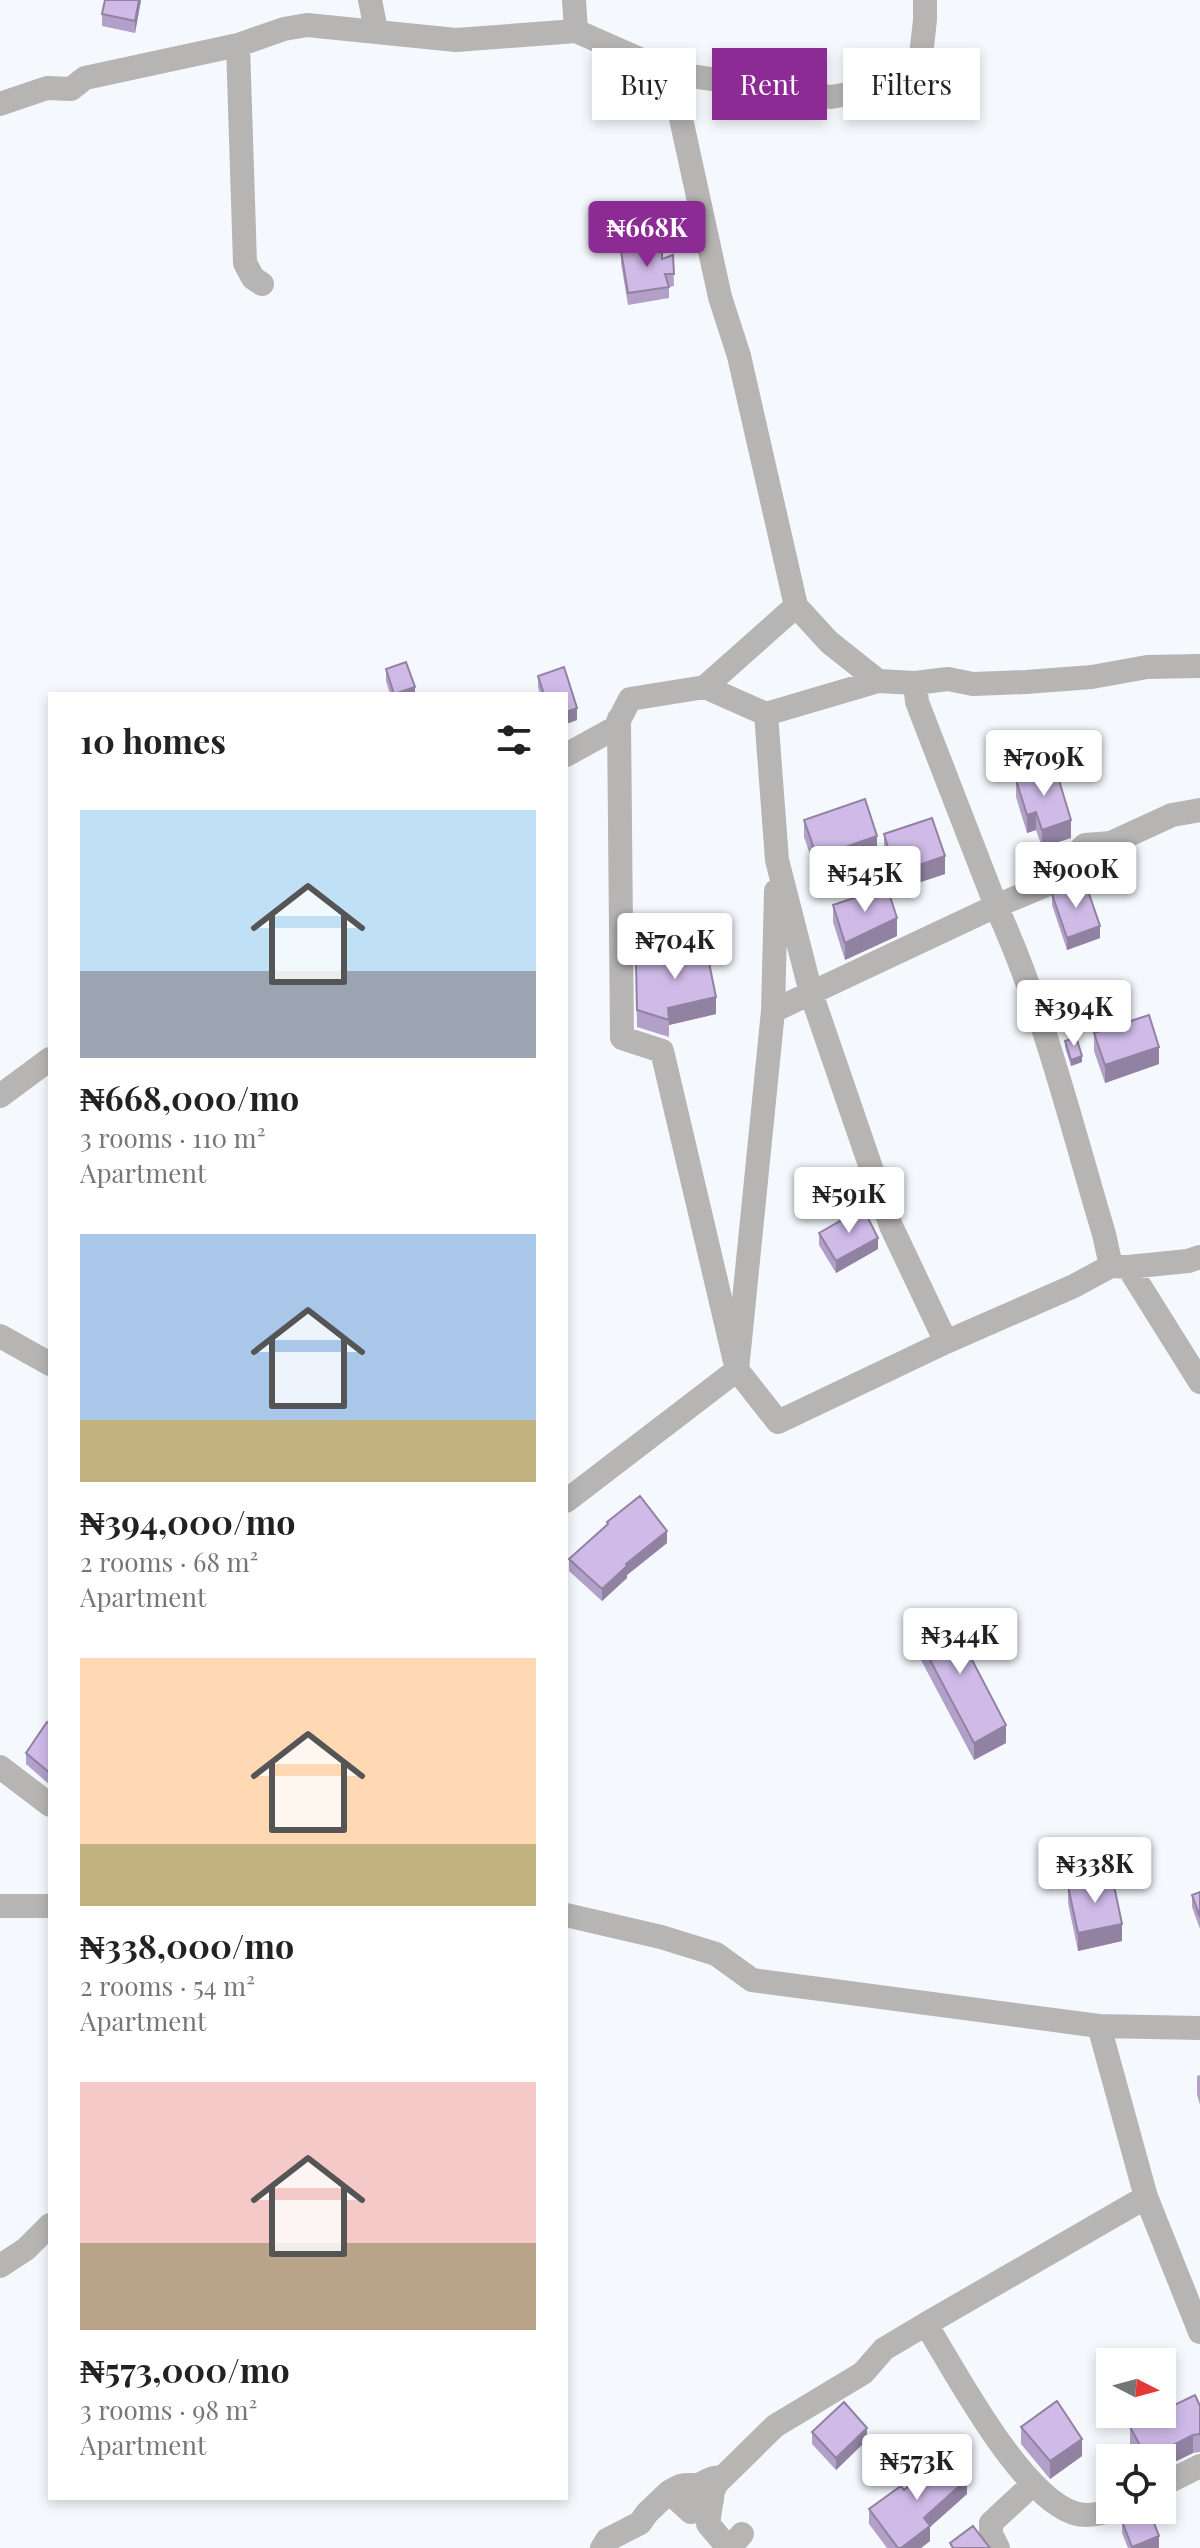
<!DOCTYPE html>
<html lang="en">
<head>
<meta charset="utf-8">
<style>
	:root { --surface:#fff; --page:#f2f2f2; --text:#222; --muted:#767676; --accent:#8d2b94 }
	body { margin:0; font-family:"Playfair Display",serif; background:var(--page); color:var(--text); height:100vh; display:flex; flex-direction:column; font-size:30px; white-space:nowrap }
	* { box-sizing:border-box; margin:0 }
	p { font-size:26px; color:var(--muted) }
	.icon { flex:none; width:44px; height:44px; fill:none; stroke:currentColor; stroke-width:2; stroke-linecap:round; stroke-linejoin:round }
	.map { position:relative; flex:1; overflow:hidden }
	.side { position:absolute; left:48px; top:692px; width:520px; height:1808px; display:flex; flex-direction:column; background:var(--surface); border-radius:0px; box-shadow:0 4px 12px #0003 }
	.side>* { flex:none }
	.top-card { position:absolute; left:592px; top:48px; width:488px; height:72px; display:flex; gap:16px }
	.needle { width:52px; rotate:96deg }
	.fabs { position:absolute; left:1096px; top:2348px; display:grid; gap:16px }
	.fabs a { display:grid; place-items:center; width:80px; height:80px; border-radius:0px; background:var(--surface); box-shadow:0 4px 12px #0003; font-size:40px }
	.price { position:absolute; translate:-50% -68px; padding:0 18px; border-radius:8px; background:#fff; color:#222; font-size:26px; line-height:52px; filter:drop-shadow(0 2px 4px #0008) }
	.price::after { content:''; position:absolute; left:50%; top:48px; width:24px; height:18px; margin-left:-12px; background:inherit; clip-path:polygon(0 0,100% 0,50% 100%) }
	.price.active { background:var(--accent); color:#fff }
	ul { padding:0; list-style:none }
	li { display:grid; align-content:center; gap:16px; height:424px; padding:0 32px }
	li span { display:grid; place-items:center; height:248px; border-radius:0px; color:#555 }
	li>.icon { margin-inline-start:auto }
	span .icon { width:144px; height:144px; fill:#fffc; stroke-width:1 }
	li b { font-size:34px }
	h2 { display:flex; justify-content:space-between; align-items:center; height:96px; padding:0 32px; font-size:34px }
	.pill { padding:0 28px; border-radius:0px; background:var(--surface); box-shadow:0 4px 12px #0003; font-size:28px; line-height:72px }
	.pill.active { background:var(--accent); color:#fff }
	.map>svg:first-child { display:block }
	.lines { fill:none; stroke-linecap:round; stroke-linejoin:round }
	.minor { stroke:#b7b4b4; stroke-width:24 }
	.wall { fill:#b2a0c8 }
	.shaded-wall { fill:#9182a2 }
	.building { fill:#cfbae8; stroke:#9182a2; stroke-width:2 }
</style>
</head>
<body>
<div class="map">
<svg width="1200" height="2548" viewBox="0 0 1200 2548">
	<rect width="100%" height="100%" fill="#f5f9fe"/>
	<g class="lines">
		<path class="minor" d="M370,0L376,30
			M574,0L576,31L671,73L720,297L739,356L796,606L705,687
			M238,45L245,263L253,278L262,284
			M671,73L831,97L864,91L913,77L919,73L925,20V0
			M0,104L47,88L71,89L85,78L238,45L284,29L307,25L456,40L576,31
			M796,606L829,642L878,681
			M766,714L777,860L811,993L773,1011L737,1370L778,1422L946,1342
			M566,755L615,728L630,699L705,687L766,714L878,681L915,683
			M773,1011L776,891
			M0,1096L50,1059
			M1200,1257L1188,1261L1128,1267L1200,1382
			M1111,1266L1074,1286L946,1342L891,1226L811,993L996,906L917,702L915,683L948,679L973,684L1026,682L1092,677L1147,667L1200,666
			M1128,1267L1111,1266L1104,1234C1071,1124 1044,1011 996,906L1044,886L1085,845L1111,843L1172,815L1200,810
			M0,1336L50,1364
			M566,1501L737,1370L662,1051L622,1038L619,719
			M0,1767L50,1805
			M0,1906H50
			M566,1915L661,1937L716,1954L752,1980L1099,2026L1200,2028
			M1099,2026L1146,2197L1200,2332
			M0,2266L26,2249L50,2225
			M1162,2485L1200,2466
			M712,2500L691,2512L669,2492C682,2484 682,2485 696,2485C703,2485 708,2477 722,2477
			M1111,2510C1100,2514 1086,2517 1074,2513C1020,2495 956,2373 926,2324L1146,2197
			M742,2534L731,2546L725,2544L708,2524L713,2491L717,2483L775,2426L863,2373L884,2349L926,2324
			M602,2548L607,2540L640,2523L647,2513L669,2492
			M998,2548L991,2534V2523L1033,2484"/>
	</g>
	<path class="wall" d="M141,0L135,33L102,26V14Z
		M621,251L662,259L673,255L674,286L669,287V298L628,305L621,263Z
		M564,667L577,708V720L566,724V694H540L538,687V676Z
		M386,669L415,694H390L386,681Z
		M1016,780L1071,838L1042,847L1036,830L1027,833L1016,797Z
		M804,820L877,854L817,874L804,837Z
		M884,834L945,874L896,890L884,852Z
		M1052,894L1100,938L1067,950L1052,905Z
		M833,905L897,936L845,960L833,922Z
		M670,951L716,1014L669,1025V1037L637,1027L636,964L670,961Z
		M1094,1033L1159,1064L1105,1083L1094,1051Z
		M1065,1041L1082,1062L1071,1066L1065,1047Z
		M819,1233L878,1249L836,1273L819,1245Z
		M607,1522L667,1543L627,1575V1578L602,1601L569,1571V1559L607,1525Z
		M913,1628L1006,1743L974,1760L913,1645Z
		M50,1724V1785L26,1764V1753Z
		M1068,1886L1122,1941L1078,1951L1068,1903Z
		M1200,1892V1929L1192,1907V1895Z
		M1200,2075V2105L1197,2094V2076Z
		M1200,2406V2452L1193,2453L1162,2468V2458H1137L1130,2445V2427Z
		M1021,2427L1082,2456L1050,2479L1021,2444Z
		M812,2432L867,2440L836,2470L812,2444Z
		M904,2490L967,2494L930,2527V2541L921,2548H887L869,2524V2509Z
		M1122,2521L1159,2548H1128L1122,2533Z"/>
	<path class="shaded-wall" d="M139,0H141L135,33V21Z
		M415,687V694H395Z
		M577,708V720L566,724V712Z
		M1036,812V830L1027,833V815Z
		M1071,820V838L1042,847V830Z
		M877,836V854L817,874V857Z
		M945,856V874L896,890V873Z
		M897,918V936L845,960V943Z
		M1100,926V938L1067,950V938Z
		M716,997V1014L669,1025L668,1008Z
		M1159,1047V1064L1105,1083V1065Z
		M1082,1056V1062L1071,1066V1060Z
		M878,1238V1249L836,1273V1261Z
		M667,1531V1543L627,1575V1578L602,1601V1589L626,1564Z
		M1006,1725V1743L974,1760V1743Z
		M1122,1924V1941L1078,1951V1933Z
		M867,2428V2440L836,2470V2458Z
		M1193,2435V2453L1162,2468V2458H1152L1155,2454Z
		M1082,2439V2456L1050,2479V2461Z
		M967,2479V2494L930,2527V2541L921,2548H901L924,2518Z
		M1159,2536V2548H1132V2547Z"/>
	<path class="building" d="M105,0H139L135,21L102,14Z
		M662,247V259L673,255L674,274H665L669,287L628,293L621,251Z
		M406,662L415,687L394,694L386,669Z
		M564,667L577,708L566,712V694H544L538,676Z
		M1055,767L1071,820L1042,830L1036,812L1027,815L1016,780Z
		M865,799L877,836L817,857L804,820Z
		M932,818L945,856L896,873L884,834Z
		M1085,882L1100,926L1067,938L1052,894Z
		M887,887L897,918L845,943L833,905Z
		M705,943L716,997L668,1008L669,1020L637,1010L636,964L672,961L670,951Z
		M1149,1015L1159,1047L1105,1065L1094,1033Z
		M1076,1037L1082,1056L1071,1060L1065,1041Z
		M863,1208L878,1238L836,1261L819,1233Z
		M640,1496L667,1531L626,1564L627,1566L602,1589L569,1559L608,1524L607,1522Z
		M946,1610L1006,1725L974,1743L913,1628Z
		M47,1722L50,1724V1773L26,1753Z
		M1112,1876L1122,1924L1078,1933L1068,1886Z
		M1200,1892V1917L1192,1895Z
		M1195,2395L1200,2406V2434L1193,2435L1155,2454L1152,2458H1147L1130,2427L1157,2414H1162V2411Z
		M1057,2401L1082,2439L1050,2461L1021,2427Z
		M844,2402L867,2428L836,2458L812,2432Z
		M945,2454L967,2479L924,2518L930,2526L901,2548H898L869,2509L901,2486L904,2490Z
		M1149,2510L1159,2536L1132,2547L1122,2521Z
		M973,2526L990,2548H953L950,2543Z"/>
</svg>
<div class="fabs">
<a><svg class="needle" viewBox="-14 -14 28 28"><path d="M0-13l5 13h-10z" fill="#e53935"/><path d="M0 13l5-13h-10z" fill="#767676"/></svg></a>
<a><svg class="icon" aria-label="locate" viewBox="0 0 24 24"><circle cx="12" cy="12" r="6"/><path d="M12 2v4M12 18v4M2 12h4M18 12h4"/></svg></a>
</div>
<b class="price active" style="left:647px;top:269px">₦668K</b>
<b class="price" style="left:1044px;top:798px">₦709K</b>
<b class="price" style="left:1076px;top:910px">₦900K</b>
<b class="price" style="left:865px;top:914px">₦545K</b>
<b class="price" style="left:675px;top:981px">₦704K</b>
<b class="price" style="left:1074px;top:1048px">₦394K</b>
<b class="price" style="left:849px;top:1235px">₦591K</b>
<b class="price" style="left:960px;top:1676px">₦344K</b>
<b class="price" style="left:1095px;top:1905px">₦338K</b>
<b class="price" style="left:917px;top:2502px">₦573K</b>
<div class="top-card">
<a class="pill">Buy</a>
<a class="pill active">Rent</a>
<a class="pill">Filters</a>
</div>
<section class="side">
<h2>10 homes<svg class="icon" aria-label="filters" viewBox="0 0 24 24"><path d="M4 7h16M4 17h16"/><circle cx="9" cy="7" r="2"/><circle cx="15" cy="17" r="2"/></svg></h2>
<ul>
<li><span style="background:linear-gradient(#bfe0f5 65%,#9aa5b1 0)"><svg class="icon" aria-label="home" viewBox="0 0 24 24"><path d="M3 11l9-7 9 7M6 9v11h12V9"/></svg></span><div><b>₦668,000/mo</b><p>3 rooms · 110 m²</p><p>Apartment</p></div></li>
<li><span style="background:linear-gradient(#a9c7e8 75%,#c2b280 0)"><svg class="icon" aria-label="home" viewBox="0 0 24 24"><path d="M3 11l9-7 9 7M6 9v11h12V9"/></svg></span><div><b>₦394,000/mo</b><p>2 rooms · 68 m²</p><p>Apartment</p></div></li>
<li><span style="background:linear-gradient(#ffd9b3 75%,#c2b280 0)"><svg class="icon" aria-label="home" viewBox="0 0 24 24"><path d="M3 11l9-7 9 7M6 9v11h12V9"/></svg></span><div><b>₦338,000/mo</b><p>2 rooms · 54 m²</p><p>Apartment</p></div></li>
<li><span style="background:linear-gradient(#f6c9c9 65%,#b9a48a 0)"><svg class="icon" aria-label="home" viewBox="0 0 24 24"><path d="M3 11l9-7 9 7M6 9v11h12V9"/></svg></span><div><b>₦573,000/mo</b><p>3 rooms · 98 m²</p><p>Apartment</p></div></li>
</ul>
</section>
</div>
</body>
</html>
